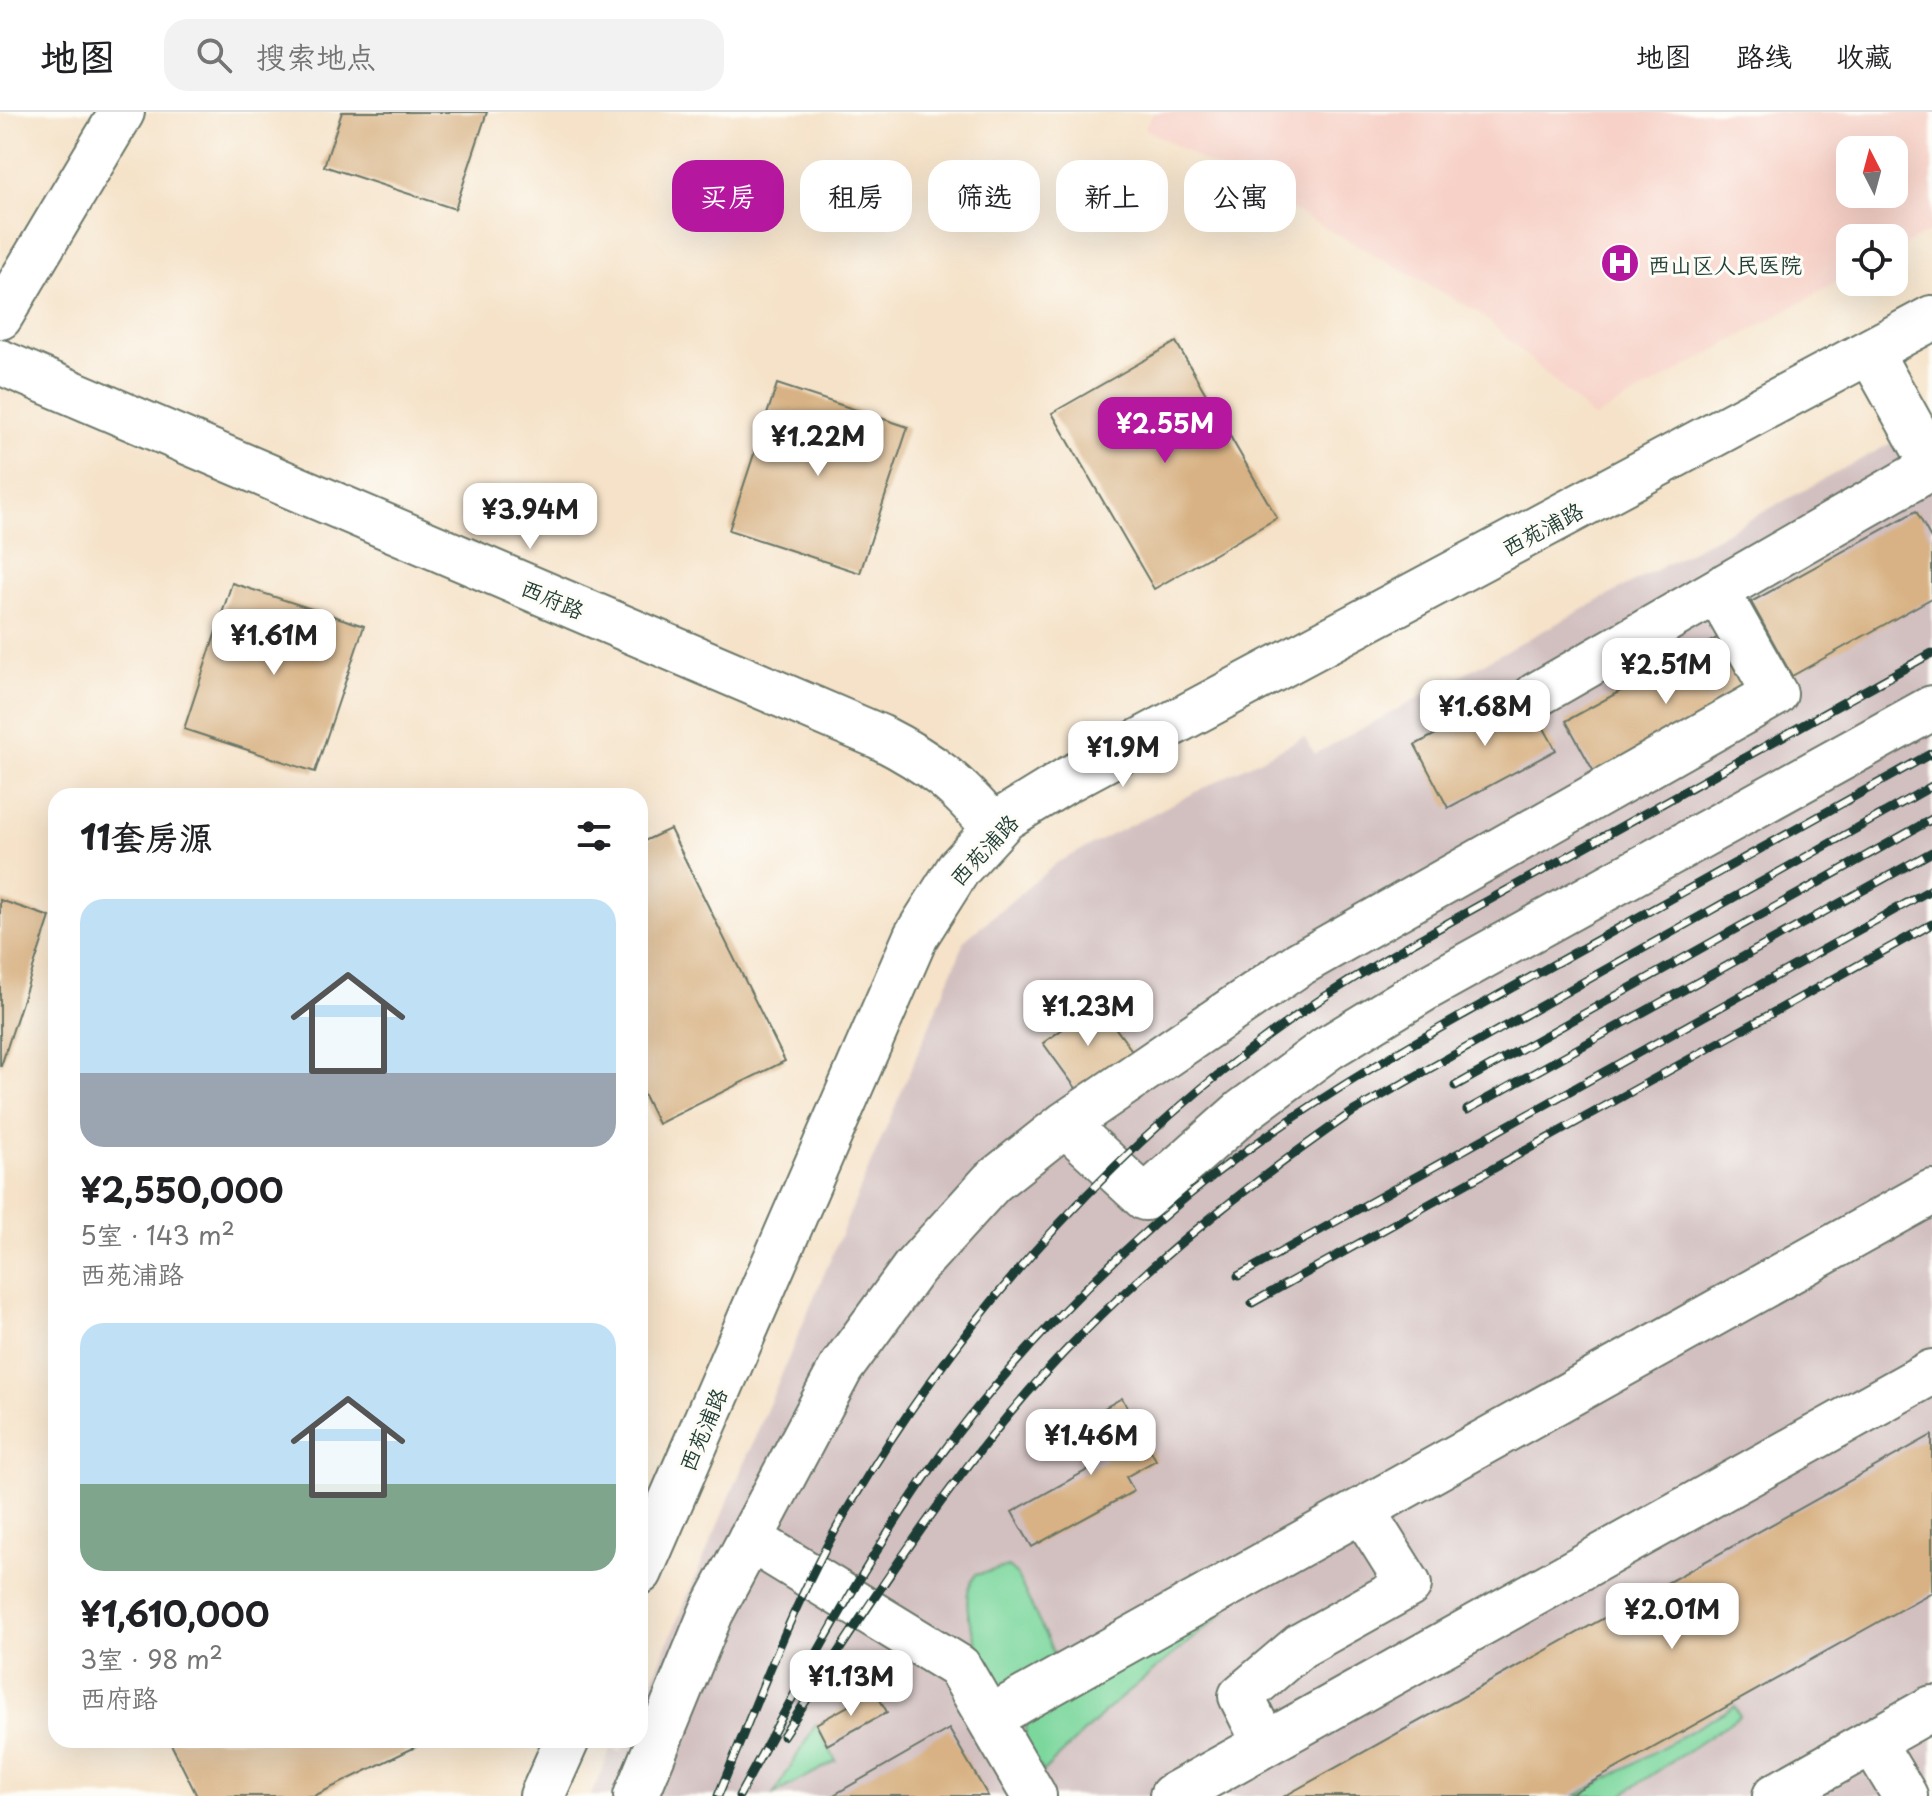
<!DOCTYPE html>
<html lang="zh">
<head>
<meta charset="utf-8">
<style>
	:root { --surface:#fff; --page:#f2f2f2; --text:#202124; --muted:#757577; --line:#e0e0e0; --accent:#b5179e }
	body { margin:0; font-family:"Playpen Sans","LXGW WenKai TC",sans-serif; background:var(--page); color:var(--text); height:100vh; display:flex; flex-direction:column; font-size:30px; white-space:nowrap }
	* { box-sizing:border-box; margin:0 }
	p { font-size:26px; color:var(--muted) }
	.icon { flex:none; width:44px; height:44px; fill:none; stroke:currentColor; stroke-width:2; stroke-linecap:round; stroke-linejoin:round }
	.map { position:relative; flex:1; overflow:hidden }
	.side { position:absolute; left:48px; top:676px; width:600px; height:960px; display:flex; flex-direction:column; background:var(--surface); border-radius:24px; box-shadow:0 8px 32px #0002 }
	.side>* { flex:none }
	.top-card { position:absolute; left:672px; top:48px; width:760px; height:72px; display:flex; gap:16px }
	.needle { width:52px; rotate:354deg }
	.buttons { position:absolute; left:1836px; top:24px; display:grid; gap:16px }
	.buttons a { display:grid; place-items:center; width:72px; height:72px; border-radius:16px; background:var(--surface); box-shadow:0 8px 32px #0002; font-size:40px }
	.price { position:absolute; translate:-50% -68px; padding:0 18px; border-radius:16px; background:#fff; color:#222; font-size:26px; line-height:52px; filter:drop-shadow(0 2px 4px #0008) }
	.price::after { content:''; position:absolute; left:50%; top:48px; width:24px; height:18px; margin-left:-12px; background:inherit; clip-path:polygon(0 0,100% 0,50% 100%) }
	.price.active { background:var(--accent); color:#fff }
	ul { padding:0; list-style:none }
	li { display:grid; align-content:center; gap:16px; height:424px; padding:0 32px }
	li span { display:grid; place-items:center; height:248px; border-radius:24px; color:#555 }
	li>.icon { margin-inline-start:auto }
	span .icon { width:144px; height:144px; fill:#fffc; stroke-width:1 }
	li b { font-size:34px }
	h2 { display:flex; justify-content:space-between; align-items:center; height:96px; padding:0 32px; font-size:34px }
	.tag { padding:0 28px; border-radius:24px; background:var(--surface); box-shadow:0 8px 32px #0002; font-size:28px; line-height:72px }
	.tag.active { background:var(--accent); color:#fff }
	header { display:flex; align-items:center; gap:48px; box-sizing:border-box; height:112px; padding:0 40px; background:var(--surface); border-bottom:2px solid var(--line) }
	header strong { font-size:38px }
	nav { display:flex; gap:44px; margin-inline-start:auto; font-size:28px }
	.search { width:560px; height:72px; background:var(--page); display:flex; align-items:center; gap:20px; box-sizing:border-box; padding:0 28px; border-radius:24px; color:var(--muted); font-size:30px }
	.map>svg:first-child { display:block }
	.built { fill:#f7d1c7; fill-rule:evenodd }
	.industrial { fill:#d2bfc0 }
	.green { fill:#7cd79d; stroke:#4e8a68; stroke-width:2 }
	.building { fill:#d8b284 }
	.lines { fill:none; stroke-linecap:round; stroke-linejoin:round }
	.minor-casing { stroke:#6a7768; stroke-width:48 }
	.minor { stroke:#fff; stroke-width:44 }
	.rail-casing { stroke:#1f3d34; stroke-width:9 }
	.rail { stroke:#fdfcf7; stroke-width:6; stroke-dasharray:18; stroke-linecap:butt }
	.labels { text-anchor:middle; dominant-baseline:central; stroke-width:6; stroke-linejoin:round; paint-order:stroke }
	.poi-label { font-size:22px; fill:#1f3d34; stroke:#fdfcf7; text-anchor:start }
	.street-label { font-size:22px; fill:#1f3d34; stroke:#fdfcf7 }
</style>
</head>
<body>
<header>
<strong>地图</strong>
<div class="search"><svg class="icon" aria-label="search" viewBox="0 0 24 24"><circle cx="10" cy="10" r="6"/><path d="M15 15l6 6"/></svg>搜索地点</div>
<nav><a>地图</a><a>路线</a><a>收藏</a></nav>
</header>
<div class="map">
<svg width="1932" height="1684" viewBox="0 0 1932 1684">
	<rect width="100%" height="100%" fill="#fdfcf7"/>
	<filter id="ink" filterUnits="userSpaceOnUse"><feTurbulence type="fractalNoise" baseFrequency=".0125" numOctaves="2"/><feDisplacementMap in="SourceGraphic" scale="16" xChannelSelector="R" yChannelSelector="G"/><feConvolveMatrix kernelMatrix="1 2 1 2 8 2 1 2 1" color-interpolation-filters="sRGB"/></filter>
	<filter id="wash" filterUnits="userSpaceOnUse"><feTurbulence type="fractalNoise" baseFrequency=".006" numOctaves="4" result="noise"/><feDisplacementMap in="SourceGraphic" scale="32" xChannelSelector="R" yChannelSelector="G"/><feGaussianBlur stdDeviation="1.8" result="paint"/><feColorMatrix in="noise" values="0 0 0 0 0 0 0 0 0 0 0 0 0 0 0 0 0 1.4 0 .05"/><feComposite in="paint" operator="in"/></filter>
	<g filter="url(#wash)">
		<rect width="100%" height="100%" fill="#f5e2c8"/>
		<path class="built" d="M1154,0H1932V118L1894,139V126H1850V163L1594,306L1480,201L1144,16ZM1850,38H1894V82H1850Z"/>
		<path class="industrial" d="M1932,309V1684H591L611,1637L621,1641L627,1628H640V1597L966,827L1058,750L1304,625L1315,642Z"/>
		<path class="green" d="M1008,1455L1017,1463L1057,1548L1005,1578L995,1574C983,1540 953,1495 975,1463Z
			M1227,1498L1110,1595L1043,1660C1027,1638 1019,1629 1030,1603Z
			M1735,1594L1740,1604L1620,1684H1576Z
			M816,1612L836,1649L774,1682Z"/>
		<g id="blocks">
			<path class="building" d="M342,0H487L455,97L324,54Z
				M1176,230L1277,406L1154,477L1052,301Z
				M777,272L908,315L860,461L729,418Z
				M1916,399L1932,428V486L1792,564L1751,490Z
				M232,471L364,514L315,660L184,617Z
				M1733,517L1767,579L1600,671L1566,609Z
				M1522,576L1556,638L1448,696L1415,633Z
				M670,717L785,949L658,1012L640,975V731Z
				M0,788L50,805L1,954H0Z
				M1098,892L1133,940L1078,979L1043,931Z
				M1122,1286L1156,1348L1126,1365L1134,1379L1032,1435L1012,1400L1107,1347L1085,1307Z
				M1932,1323V1480L1567,1684H1285Z
				M875,1579L887,1600L827,1633L816,1612Z
				M949,1617L988,1684H832Z
				M169,1628H430L314,1684H197Z"/>
		</g>
	</g>
	<g filter="url(#ink)">
		<use href="#blocks" fill-opacity="0" stroke="#6a7768" stroke-width="2"/>
		<g class="lines">
			<defs>
				<path id="minor" d="M0,205L122,0
					M1871,242L1932,351
					M0,250L880,625C933,652 957,672 995,717
					M1536,583L1932,355
					M1065,1012L1145,1086L1243,999L1328,936L1426,876L1932,596
					M750,1427L959,1555L1034,1684
					M640,1460L916,824L959,756L1005,706L1067,668L1932,206
					M989,1606L1932,1080
					M1872,1629L1905,1684
					M1265,1632L1241,1584L1300,1534L1409,1473L1362,1398
					M542,1684L567,1628
					M636,1684L711,1501L841,1256L914,1156L992,1070L1065,1012L1299,852L1775,582L1717,479
					M1172,1684L1932,1260
					M1775,1684L1932,1596"/>
			</defs>
			<use href="#minor" class="minor-casing"/>
			<use href="#minor" class="minor"/>
			<defs>
				<path id="rail" d="M1455,974L1932,707
					M1467,998L1932,740
					M1238,1164L1932,777
					M1252,1191L1932,812
					M783,1624C874,1486 965,1339 1083,1221C1166,1137 1258,1066 1354,999L1932,674
					M718,1684C759,1586 795,1484 850,1393C955,1216 1095,1054 1260,930C1349,863 1450,810 1547,756C1675,684 1804,613 1932,541
					M739,1684C817,1541 891,1395 998,1271C1063,1195 1137,1123 1215,1062C1329,974 1458,906 1583,836C1700,771 1816,706 1932,641"/>
			</defs>
			<use href="#rail" class="rail-casing"/>
			<use href="#rail" class="rail"/>
		</g>
	</g>
	<defs>
		<symbol id="hospital-disc" viewBox="-11 -11 22 22"><circle r="9.5" fill="#b5179e" stroke="#fdfcf7"/><path d="M-5-5h3v3.5h4V-5h3V5h-3V1.5h-4V5h-3Z" fill="#fff"/></symbol>
	</defs>
	<g fill-rule="evenodd">
		<use href="#hospital-disc" x="1598" y="129" width="44" height="44"/>
	</g>
	<g class="labels">
		<g class="poi-label">
			<text x="1648" y="151">西山区人民医院</text>
		</g>
		<g class="street-label">
			<text transform="translate(1542 416) rotate(-28)">西苑浦路</text>
			<text transform="translate(553 486) rotate(23)">西府路</text>
			<text transform="translate(983 737) rotate(-47)">西苑浦路</text>
			<text transform="translate(702 1317) rotate(-67)">西苑浦路</text>
		</g>
	</g>
</svg>
<div class="buttons">
<a><svg class="needle" viewBox="-14 -14 28 28"><path d="M0-13l5 13h-10z" fill="#e53935"/><path d="M0 13l5-13h-10z" fill="#757577"/></svg></a>
<a><svg class="icon" aria-label="locate" viewBox="0 0 24 24"><circle cx="12" cy="12" r="6"/><path d="M12 2v4M12 18v4M2 12h4M18 12h4"/></svg></a>
</div>
<b class="price active" style="left:1165px;top:353px">¥2.55M</b>
<b class="price" style="left:818px;top:366px">¥1.22M</b>
<b class="price" style="left:530px;top:439px">¥3.94M</b>
<b class="price" style="left:274px;top:565px">¥1.61M</b>
<b class="price" style="left:1666px;top:594px">¥2.51M</b>
<b class="price" style="left:1485px;top:636px">¥1.68M</b>
<b class="price" style="left:1123px;top:677px">¥1.9M</b>
<b class="price" style="left:1088px;top:936px">¥1.23M</b>
<b class="price" style="left:1091px;top:1365px">¥1.46M</b>
<b class="price" style="left:1672px;top:1539px">¥2.01M</b>
<b class="price" style="left:851px;top:1606px">¥1.13M</b>
<div class="top-card">
<a class="tag active">买房</a>
<a class="tag">租房</a>
<a class="tag">筛选</a>
<a class="tag">新上</a>
<a class="tag">公寓</a>
</div>
<section class="side">
<h2>11套房源<svg class="icon" aria-label="filters" viewBox="0 0 24 24"><path d="M4 7h16M4 17h16"/><circle cx="9" cy="7" r="2"/><circle cx="15" cy="17" r="2"/></svg></h2>
<ul>
<li><span style="background:linear-gradient(#bfe0f5 70%,#9aa5b1 0)"><svg class="icon" aria-label="home" viewBox="0 0 24 24"><path d="M3 11l9-7 9 7M6 9v11h12V9"/></svg></span><div><b>¥2,550,000</b><p>5室 · 143 m²</p><p>西苑浦路</p></div></li>
<li><span style="background:linear-gradient(#bfe0f5 65%,#7fa58c 0)"><svg class="icon" aria-label="home" viewBox="0 0 24 24"><path d="M3 11l9-7 9 7M6 9v11h12V9"/></svg></span><div><b>¥1,610,000</b><p>3室 · 98 m²</p><p>西府路</p></div></li>
</ul>
</section>
</div>
</body>
</html>
